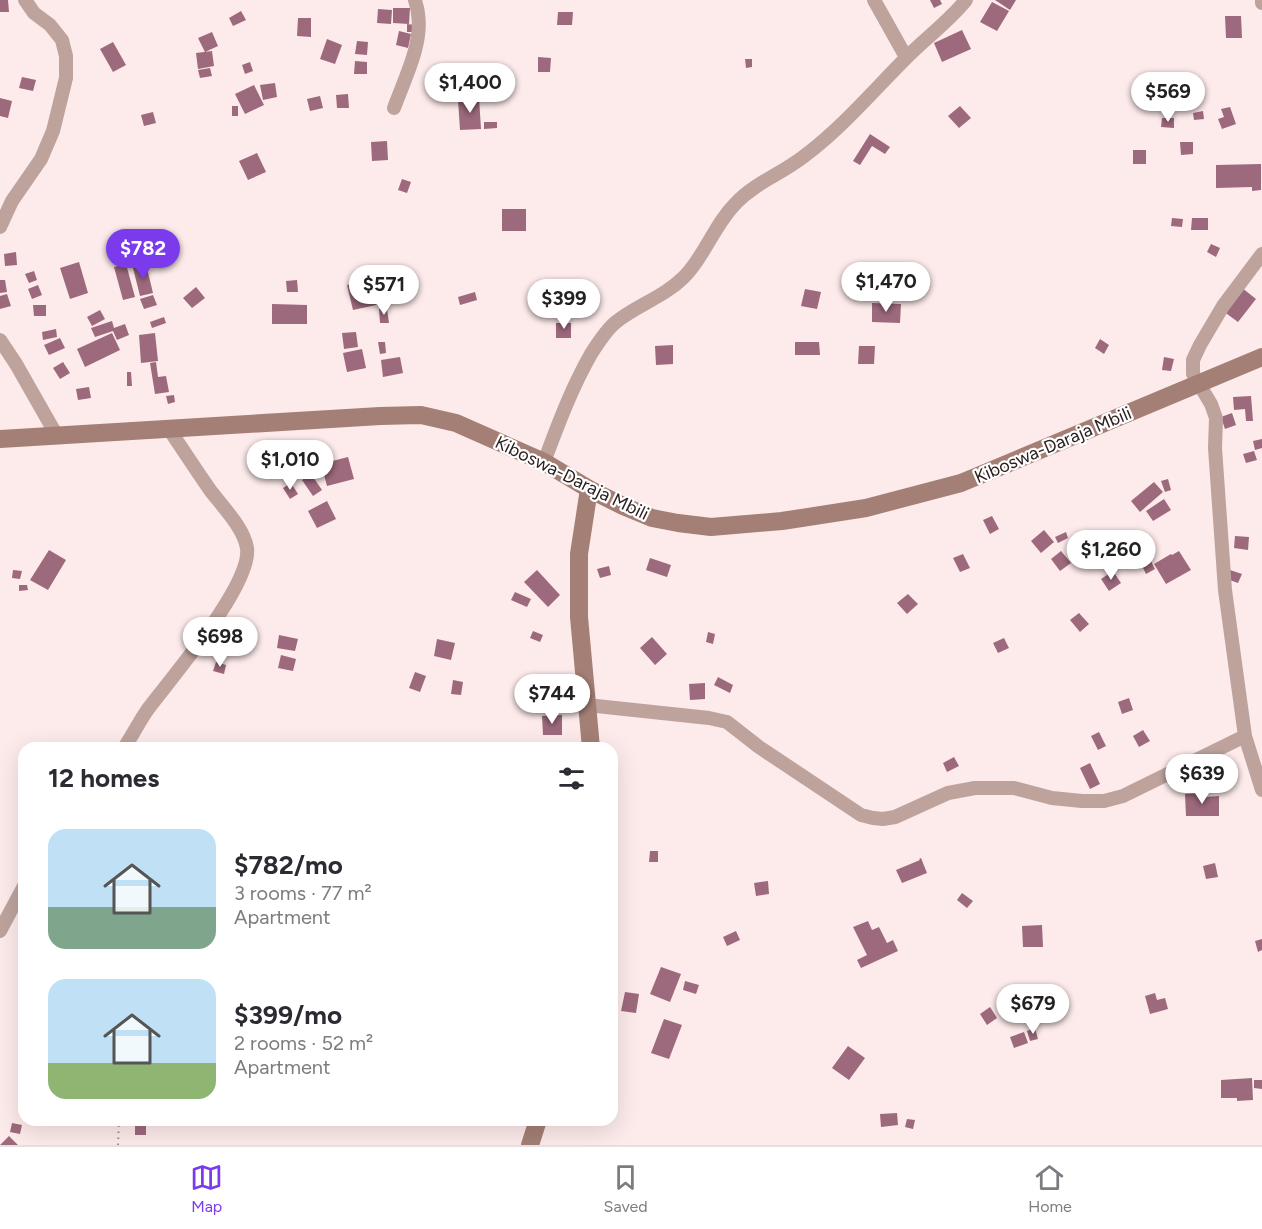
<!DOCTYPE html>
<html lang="en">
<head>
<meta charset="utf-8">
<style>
	:root { --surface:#fff; --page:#f2f2f3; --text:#2b2b33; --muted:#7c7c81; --line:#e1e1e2; --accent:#7c3aed }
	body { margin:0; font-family:Figtree,sans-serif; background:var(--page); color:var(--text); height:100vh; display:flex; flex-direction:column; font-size:22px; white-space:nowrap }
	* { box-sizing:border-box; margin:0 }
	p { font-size:20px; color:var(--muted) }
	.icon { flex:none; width:33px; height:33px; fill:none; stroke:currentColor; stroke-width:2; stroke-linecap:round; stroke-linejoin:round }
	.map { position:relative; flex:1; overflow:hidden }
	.panel { position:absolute; left:18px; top:742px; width:600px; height:384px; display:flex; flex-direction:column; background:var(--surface); border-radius:18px; box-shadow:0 6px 24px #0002 }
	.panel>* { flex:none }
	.price { position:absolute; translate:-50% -51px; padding:0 14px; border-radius:21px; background:#fff; color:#222; font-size:20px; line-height:39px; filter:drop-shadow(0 2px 3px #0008) }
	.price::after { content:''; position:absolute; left:50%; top:36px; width:18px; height:14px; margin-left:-9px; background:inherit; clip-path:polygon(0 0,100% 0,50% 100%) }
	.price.current { background:var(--accent); color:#fff }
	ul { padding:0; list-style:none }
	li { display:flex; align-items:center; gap:18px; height:150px; padding:0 30px }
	li span { display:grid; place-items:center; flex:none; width:168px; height:120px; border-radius:18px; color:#555 }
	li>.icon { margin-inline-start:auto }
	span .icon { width:72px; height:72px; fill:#fffc; stroke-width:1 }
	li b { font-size:26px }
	h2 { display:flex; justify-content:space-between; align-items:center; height:72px; padding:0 30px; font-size:26px }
	.tab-bar { display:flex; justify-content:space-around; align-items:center; height:84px; border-top:2px solid var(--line); background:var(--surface); font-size:16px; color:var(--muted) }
	.tab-bar a { display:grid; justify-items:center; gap:3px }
	.tab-bar .current { color:var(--accent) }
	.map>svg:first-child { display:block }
	.building { fill:#9d697d }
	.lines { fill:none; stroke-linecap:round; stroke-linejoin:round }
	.path { stroke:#9d8d8d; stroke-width:2; stroke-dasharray:1.5 4.5; stroke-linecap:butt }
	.street { stroke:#bea39d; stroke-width:14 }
	.secondary { stroke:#a47f75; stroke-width:18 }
	.labels { text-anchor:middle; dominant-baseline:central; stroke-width:4.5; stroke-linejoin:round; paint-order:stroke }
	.street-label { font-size:18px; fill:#2c2021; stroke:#fff }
</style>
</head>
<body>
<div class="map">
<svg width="1262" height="1145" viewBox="0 0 1262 1145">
	<rect width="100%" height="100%" fill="#fdeaea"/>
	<path class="building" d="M0,0H8L9,12H0Z
		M930,0H940L942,4L934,8Z
		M995,0H1016L1010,10Z
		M992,2L1009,11L997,31L980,22Z
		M393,8H410L409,24L393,23Z
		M378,9L392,10L391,24L377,23Z
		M241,11L246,20L233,26L229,18Z
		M558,12H573L572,25H557Z
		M1225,16H1241L1242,38H1226Z
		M298,18H311V37L297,36Z
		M407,24L415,25V32H407Z
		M962,30L971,49L942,62L934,43Z
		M399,31L411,34L408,48L396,45Z
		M212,32L218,46L205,52L198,38Z
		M327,39L342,45L335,64L320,59Z
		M357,41L368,42L367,55L355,54Z
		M113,42L126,65L113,72L100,49Z
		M212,51L214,66L198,69L196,53Z
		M538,57L551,58L550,72H538Z
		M745,59H752V67L746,68Z
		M355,61L367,62V74H354Z
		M250,62L253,71L245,74L242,65Z
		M210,68L212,76L200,78L198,70Z
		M22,77L36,80L33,91L19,88Z
		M1167,82H1173L1172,92L1166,91Z
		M275,83L277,97L263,100L260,85Z
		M254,85L264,105L245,114L235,94Z
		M348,94L349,108H337L336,95Z
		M320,96L323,108L310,111L307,99Z
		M1181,97H1191V110L1181,111Z
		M0,98L12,101L8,118L0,116Z
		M479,98L481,129L460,130L458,100Z
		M232,106H238V116H232Z
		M960,106L971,118L959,128L948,116Z
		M1230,107L1236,124L1222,129L1218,119L1224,117L1221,109Z
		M1203,111L1204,119L1194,120L1193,113Z
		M153,112L156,123L144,126L141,115Z
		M1162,118H1174V128L1161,127Z
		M484,122H497V128L484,129Z
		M870,134L890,147L885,154L872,146L860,165L853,161Z
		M387,141L388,160L372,161L371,142Z
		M1180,142H1193V154L1181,155Z
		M1133,150H1146V164H1133Z
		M257,153L266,172L248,180L239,161Z
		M1261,164V190L1252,191V187L1216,188V165Z
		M402,179L411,182L407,193L398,190Z
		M502,209H526V231H502Z
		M1172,218L1183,219L1182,227L1171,226Z
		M1192,218H1208V230H1191Z
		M1211,244L1220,248L1216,257L1207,252Z
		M16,252L17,265L5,266L4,254Z
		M79,262L88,293L70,299L60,268Z
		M126,264L135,297L123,300L114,267Z
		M146,264L153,293L140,296L133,268Z
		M34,271L37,280L29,283L25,274Z
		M873,278L875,300L864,301L862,279Z
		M0,280H5L7,292L0,293Z
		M297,280L298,292H287L286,281Z
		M370,280L376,305L353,310L347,285Z
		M38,285L42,295L32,299L28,289Z
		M196,287L205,298L192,308L183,298Z
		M1241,287L1256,299L1238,322L1223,311Z
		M805,289L821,292L817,309L801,306Z
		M475,292L477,300L460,305L458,297Z
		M7,294L11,306L0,309V296Z
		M153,295L157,305L144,309L140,299Z
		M872,303L901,304L900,323L872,322Z
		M272,304L307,305V324H272Z
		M33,305H46V316H34Z
		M379,309H387L389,323H380Z
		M100,310L105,319L92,326L87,317Z
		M164,317L166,323L152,328L150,322Z
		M112,321L114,328L125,324L129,335L117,340L113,331L95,337L91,328Z
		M556,323H571V338H556Z
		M56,329L57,337L43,340L42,332Z
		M356,332L358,347L344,349L342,333Z
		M112,333L120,350L85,367L77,349Z
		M155,333L158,361L141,363L139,335Z
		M60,338L65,348L49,355L44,345Z
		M1100,339L1109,345L1104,354L1095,348Z
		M378,342H385L386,353L380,354Z
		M795,342H819L820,355H795Z
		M673,345V364L656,365L655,346Z
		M859,346H875L874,364H858Z
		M362,349L366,368L347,372L343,353Z
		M400,357L403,373L383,377L381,360Z
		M1164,357L1174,359L1171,371L1162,370Z
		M63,362L70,373L60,379L53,368Z
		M156,362L158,377L166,376L169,392L155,394L150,363Z
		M127,372H131L132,386H127Z
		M89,387L91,398L78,400L76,389Z
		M174,395L175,402L168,404L166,396Z
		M1251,396L1253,421H1246L1245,409L1234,410L1233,397Z
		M1232,413L1236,425L1225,429L1221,417Z
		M1262,439V448L1255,450L1253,441Z
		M283,444L287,457L266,463L265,460L253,463L250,453Z
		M1254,451L1257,460L1246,463L1243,454Z
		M348,457L354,479L327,486L321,464Z
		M311,474L322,490L313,496L302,480Z
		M1168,479L1171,490L1165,492L1161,481Z
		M1154,482L1163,492L1140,512L1131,501Z
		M291,483L298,494L290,499L283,488Z
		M1164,499L1171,510L1153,521L1146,511Z
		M327,501L336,519L317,528L308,511Z
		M992,516L999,529L990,534L983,520Z
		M1044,530L1054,542L1041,553L1031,541Z
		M1066,532L1068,538L1058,543L1055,537Z
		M1235,536L1249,537L1248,550L1234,548Z
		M1104,546L1111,557L1100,563L1093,552Z
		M49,550L66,560L48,590L30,580Z
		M1145,550L1155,569L1146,574L1136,554Z
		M1061,551L1071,563L1060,571L1051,559Z
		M1179,551L1191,570L1166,584L1154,564L1171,554L1172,555Z
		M963,554L970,568L960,572L953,558Z
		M650,558L671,565L667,577L646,570Z
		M609,566L611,575L600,578L597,569Z
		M13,570L22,571L20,579L12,578Z
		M537,570L560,595L548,607L524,582Z
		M1230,570L1242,574L1238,583L1227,579Z
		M1113,571L1121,583L1109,591L1101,579Z
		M19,585H27L28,590L19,591Z
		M515,592L531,599L527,607L511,600Z
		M908,594L918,604L907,614L897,603Z
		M1079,613L1089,624L1080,632L1070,620Z
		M533,631L543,635L540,642L530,638Z
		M708,632L715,634L713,644L706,642Z
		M279,635L298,639L295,651L277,648Z
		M652,637L667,654L655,665L640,648Z
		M1004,638L1009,648L998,653L993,643Z
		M437,639L455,643L451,660L434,656Z
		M281,655L296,659L293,671L278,668Z
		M216,662L226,665L224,674L213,671Z
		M415,672L426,676L420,692L409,688Z
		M718,677L733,685L730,693L714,685Z
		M453,680L463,682L461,695L451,694Z
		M531,680L540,681V693H530Z
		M705,683V699L690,700L689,684Z
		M1129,698L1133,710L1122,714L1118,702Z
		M562,715V735H543L542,716Z
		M1143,730L1150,741L1139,747L1133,736Z
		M1099,732L1106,746L1098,750L1091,736Z
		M954,757L959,766L947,772L943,763Z
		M1090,763L1100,784L1090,789L1080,768Z
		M1205,793V797L1219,796V816H1186L1185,794Z
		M650,851H658V862H649Z
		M921,858L927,873L902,883L896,870L920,860L919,859Z
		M1215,863L1218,877L1206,879L1203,866Z
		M768,881L769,894L756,896L754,883Z
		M962,893L973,901L967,908L957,900Z
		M868,921L872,930L879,927L887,943L893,940L898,951L861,968L857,960L867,955L853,927Z
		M1042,925L1043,947H1023L1022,926Z
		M736,931L740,940L727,946L723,937Z
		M1262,939V950L1258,952L1255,941Z
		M661,967L681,974L670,1002L650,994Z
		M685,981L699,985L696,994L683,990Z
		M625,992L639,994L636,1013L621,1011Z
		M1155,993L1157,1000L1165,998L1168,1009L1150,1014L1145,996Z
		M1023,996L1028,1008L1019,1012L1015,1000Z
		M990,1007L997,1018L987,1025L980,1014Z
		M664,1019L682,1025L669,1059L651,1053Z
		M612,1022H616L615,1033H612Z
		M1035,1028L1038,1039L1030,1041L1027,1031Z
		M1024,1032L1028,1043L1014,1048L1010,1037Z
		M848,1046L865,1058L849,1080L832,1068Z
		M1252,1078L1253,1100L1237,1101V1098H1221V1080Z
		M1254,1080H1262V1089L1254,1088Z
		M897,1113L898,1125L881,1127L880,1114Z
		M907,1119L915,1120L913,1129L905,1127Z
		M189,1120H199L197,1126L188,1123Z
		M135,1121L146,1122V1135H135Z
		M12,1123L22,1125L20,1134L10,1132Z
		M9,1136L18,1145H0Z"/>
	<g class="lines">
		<path class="path" d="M118,1145L119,1120"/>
		<path class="street" d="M874,0L906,57
			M1262,0V3
			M394,108C404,80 423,44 418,14C418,9 416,5 415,0
			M0,227L12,201L41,159L53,131L66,78V56L62,40L50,25L34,13L25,0
			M1262,254L1223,306L1200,345L1193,360V374L1211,404L1216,418L1215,448L1225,590L1245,736L1262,790
			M0,340L16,364L57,436
			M544,462C558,425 571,389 591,354C598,343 606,330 616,322C637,305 664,297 684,277C705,256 714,225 736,203C755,183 781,174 803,157C842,128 873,91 907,57C926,38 949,21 966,0
			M587,705L709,718L727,722L759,747L861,815L873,818L883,819L895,817L948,793L975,788H1014L1052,798L1082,801H1104L1123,796L1245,736
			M124,748C132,736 139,722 148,709C171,678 252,585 247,548C244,528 222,506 210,490C196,470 183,450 169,429
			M0,931L24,886"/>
		<path class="secondary" d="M0,439L380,416L421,415L456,423L544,462L589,489L623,506L652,518L678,523L711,527L782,521L866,508L961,483L1262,357
			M589,489L579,554V617L591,748
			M530,1145L538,1120"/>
	</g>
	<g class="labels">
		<g class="street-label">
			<text transform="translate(1053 445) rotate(-23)">Kiboswa-Daraja Mbili</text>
			<text transform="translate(572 478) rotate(26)">Kiboswa-Daraja Mbili</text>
		</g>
	</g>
</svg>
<b class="price" style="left:470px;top:114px">$1,400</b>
<b class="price" style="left:1168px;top:123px">$569</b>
<b class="price current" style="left:143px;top:280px">$782</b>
<b class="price" style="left:886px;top:313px">$1,470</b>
<b class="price" style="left:384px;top:316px">$571</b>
<b class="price" style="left:564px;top:330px">$399</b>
<b class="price" style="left:290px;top:491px">$1,010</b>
<b class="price" style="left:1111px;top:581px">$1,260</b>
<b class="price" style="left:220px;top:668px">$698</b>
<b class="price" style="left:552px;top:725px">$744</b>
<b class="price" style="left:1202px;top:805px">$639</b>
<b class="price" style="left:1033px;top:1035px">$679</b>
<section class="panel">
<h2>12 homes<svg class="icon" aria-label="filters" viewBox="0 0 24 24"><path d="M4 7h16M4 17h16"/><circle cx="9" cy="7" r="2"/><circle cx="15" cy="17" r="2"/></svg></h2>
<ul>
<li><span style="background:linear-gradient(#bfe0f5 65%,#7fa58c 0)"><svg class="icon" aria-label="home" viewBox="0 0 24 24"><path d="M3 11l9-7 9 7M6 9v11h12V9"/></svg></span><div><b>$782/mo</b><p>3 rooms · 77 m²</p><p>Apartment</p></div></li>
<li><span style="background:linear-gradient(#bfe0f5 70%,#8fb573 0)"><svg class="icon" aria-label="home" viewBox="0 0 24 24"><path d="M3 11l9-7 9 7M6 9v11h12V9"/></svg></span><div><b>$399/mo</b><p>2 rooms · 52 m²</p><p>Apartment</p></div></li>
</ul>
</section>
</div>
<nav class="tab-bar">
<a class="current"><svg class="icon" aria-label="map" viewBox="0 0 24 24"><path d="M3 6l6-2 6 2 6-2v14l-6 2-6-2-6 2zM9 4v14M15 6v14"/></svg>Map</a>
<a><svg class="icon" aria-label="saved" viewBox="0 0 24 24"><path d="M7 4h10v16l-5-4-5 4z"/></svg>Saved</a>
<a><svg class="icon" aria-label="home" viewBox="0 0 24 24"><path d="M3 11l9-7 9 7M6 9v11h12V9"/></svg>Home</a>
</nav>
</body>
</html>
